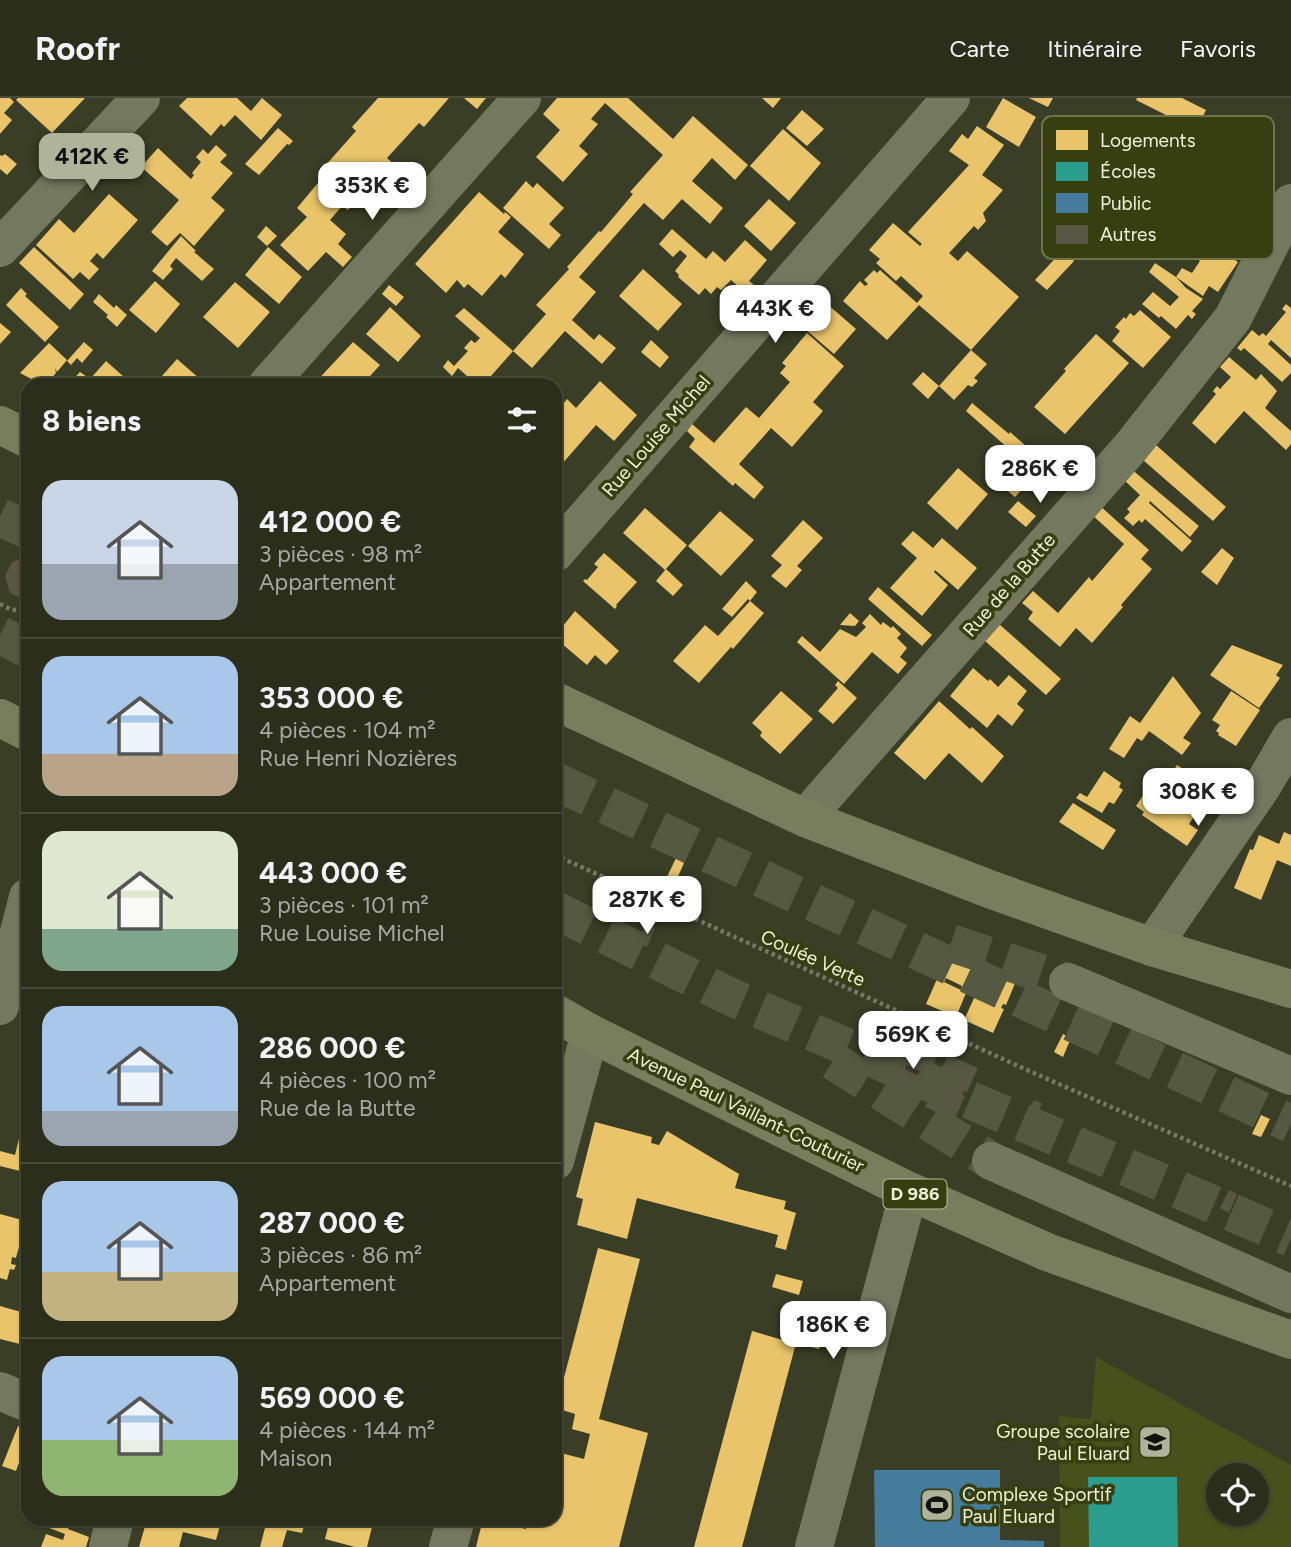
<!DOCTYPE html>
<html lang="fr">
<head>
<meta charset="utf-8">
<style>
	:root { --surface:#2c2e1c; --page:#343625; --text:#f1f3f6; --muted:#a6a8a3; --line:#484a3b; --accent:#aeb39a }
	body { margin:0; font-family:Figtree,sans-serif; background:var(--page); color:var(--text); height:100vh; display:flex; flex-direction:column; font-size:26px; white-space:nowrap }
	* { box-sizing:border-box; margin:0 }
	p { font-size:23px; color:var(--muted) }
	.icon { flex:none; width:38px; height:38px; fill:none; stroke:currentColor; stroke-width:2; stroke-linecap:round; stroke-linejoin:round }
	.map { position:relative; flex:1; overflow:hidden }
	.drawer { position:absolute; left:21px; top:280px; width:541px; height:1148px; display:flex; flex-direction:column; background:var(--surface); border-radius:21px; box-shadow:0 2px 5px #0004,0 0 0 2px var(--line) }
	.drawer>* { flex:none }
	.buttons { position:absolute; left:1206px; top:1365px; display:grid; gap:14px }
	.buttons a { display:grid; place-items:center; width:63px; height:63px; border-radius:50%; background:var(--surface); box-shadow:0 2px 5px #0004,0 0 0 2px var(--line); font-size:35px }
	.price { position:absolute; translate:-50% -60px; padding:0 16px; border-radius:14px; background:#fff; color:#222; font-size:23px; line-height:46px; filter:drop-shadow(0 2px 4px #0008) }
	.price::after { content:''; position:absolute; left:50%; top:42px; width:21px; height:16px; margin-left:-10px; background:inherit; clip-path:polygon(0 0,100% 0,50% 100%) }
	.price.selected { background:var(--accent); color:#111 }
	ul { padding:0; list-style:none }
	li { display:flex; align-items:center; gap:21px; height:175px; padding:0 21px }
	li+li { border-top:2px solid var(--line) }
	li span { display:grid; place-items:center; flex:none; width:196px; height:140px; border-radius:21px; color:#555 }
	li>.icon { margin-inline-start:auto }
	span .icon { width:84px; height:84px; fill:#fffc; stroke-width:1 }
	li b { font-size:30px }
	h2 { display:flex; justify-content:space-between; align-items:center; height:84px; padding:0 21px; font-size:30px }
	header { display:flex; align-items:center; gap:42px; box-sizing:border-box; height:98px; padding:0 35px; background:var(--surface); border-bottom:2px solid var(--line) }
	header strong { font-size:33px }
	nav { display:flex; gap:38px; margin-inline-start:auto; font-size:24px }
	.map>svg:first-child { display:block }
	.built { fill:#48501c; fill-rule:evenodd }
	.homes { fill:#e9c46a; fill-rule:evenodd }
	.schools { fill:#2a9d8f }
	.public { fill:#457b9d }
	.building { fill:#585743; fill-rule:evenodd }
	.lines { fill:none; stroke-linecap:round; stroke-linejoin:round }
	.highway-tunnel { stroke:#565941; stroke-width:38; stroke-dasharray:38 19; stroke-linecap:butt }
	.path { stroke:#767a65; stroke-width:4.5; stroke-dasharray:3.5 3.5; stroke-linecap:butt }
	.minor { stroke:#73785f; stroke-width:38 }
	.major { stroke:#787e5d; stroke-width:38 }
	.highway { stroke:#737760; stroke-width:38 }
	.labels { text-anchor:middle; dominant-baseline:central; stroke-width:7; stroke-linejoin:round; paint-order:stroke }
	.shield { fill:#373e0f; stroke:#b6bc9c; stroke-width:2 }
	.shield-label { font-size:18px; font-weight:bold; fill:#ecf2d9 }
	.street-label { font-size:19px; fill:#ecf2d9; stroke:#373e0f }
	.poi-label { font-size:19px; fill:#ecf2d9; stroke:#373e0f; text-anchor:end }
	.key { fill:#373e0f; stroke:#6d744c; stroke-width:2 }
	.key-label { font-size:19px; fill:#ecf2d9 }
</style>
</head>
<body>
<header>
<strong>Roofr</strong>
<nav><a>Carte</a><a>Itinéraire</a><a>Favoris</a></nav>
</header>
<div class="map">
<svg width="1291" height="1449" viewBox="0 0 1291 1449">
	<rect width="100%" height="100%" fill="#3b3e26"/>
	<path class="built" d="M1096,1259L1291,1367V1449H1060L1059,1318L1091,1321ZM1218,1377H1256V1416H1218Z"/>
	<path class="homes" d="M0,0H10L14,4L4,15L12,22L0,36Z
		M18,0H85L52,35L16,2Z
		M187,0H237L251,13L262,0L282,17L261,42L235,17L224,29L221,26L211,38L179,8Z
		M378,0H449L424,29L419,25L387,60L400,72L368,108L358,100L348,112L342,108L330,122L346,136L338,146L352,159L343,169L326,154L308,173L280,147L307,119L297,110L328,73L324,69L356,33L352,29Z
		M464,0H486L477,11Z
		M557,0H628L673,41L693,18L748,67L735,82L712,60L692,83L723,110L710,126L682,101L663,122L644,105L579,179L596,194L572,222L594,242L599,236L616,250L602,266L565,233L532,270L513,253L483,287H459L467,278L458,270L452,278L443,269L448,262L454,268L468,253L464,250L471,242L475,245L480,240L455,218L464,210L513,253L546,216L536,207L569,171L567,169L599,133L601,134L633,96L630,94L663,57L605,5L591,21L598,26L579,48L588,56L563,84L536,59L560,32L543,16Z
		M762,0H781L773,10Z
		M1003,0L1036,19L1019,49L986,29Z
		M1029,0H1053L1048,9Z
		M1137,0H1182L1206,12L1196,32L1136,2Z
		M802,12L824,31L807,48L786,30Z
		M977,28L1004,47L982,77L1003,92L983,115L986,123L978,132L974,128L949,155L958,163L967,153L1019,199L971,252L919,207L887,242L843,203L860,183L865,188L868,186L864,182L874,172L877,175L880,172L917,205L923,198L901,178L896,183L876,165L880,161L869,152L893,125L920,148L922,146L908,134L969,67L949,53L962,36L968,41Z
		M278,30L293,43L289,47L287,46L259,77L245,66Z
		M783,31L821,65L789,103L750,68Z
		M1251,41L1259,45L1253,59L1260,63L1249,87L1246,85L1238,102L1245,106L1221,153L1238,164L1218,194L1209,188L1203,198L1176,179L1186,190L1203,201L1192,213L1196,216L1192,221L1188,217L1176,231L1161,218L1159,220L1142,206L1153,194L1170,208L1179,199L1149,174L1155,165L1176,179L1182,170L1192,175L1200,163L1195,160L1198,156L1204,159L1212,147L1183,128L1203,85L1198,83L1217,42L1244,55Z
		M216,47L227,57L220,64L233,75L211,100L225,112L194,148L180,135L167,148L151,134L179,102L141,69L158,50L191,81L194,77L192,75L201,64L196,59L203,51L208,56Z
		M5,56L17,66L7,77L0,71V57L2,58Z
		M526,83L533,90L537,85L564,110L549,126L561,137L549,151L503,110Z
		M479,94L504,116L505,114L511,119L498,134L524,156L505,180L501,176L482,198L468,186L464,190L457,182L446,195L415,166Z
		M109,96L138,122L103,161L97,155L90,163L99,171L89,182L80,174L73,181L36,147L59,121L74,135Z
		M769,101L796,125L771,153L744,128Z
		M266,128L277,138L267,148L257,139Z
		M672,131L706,161L713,153L725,164L745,142L767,162L749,183L760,192L752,201L731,182L721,192L717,189L711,196L705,190L699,197L678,179L679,177L675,173L687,158L680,152L673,159L659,146Z
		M181,138L196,153L194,154L214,171L202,183L176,160L170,168L173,171L163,182L152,173Z
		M34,149L84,196L70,212L19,165Z
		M268,149L302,179L279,206L245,177Z
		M1063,152L1074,163L1047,192L1035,182Z
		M643,171L682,206L658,233L619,198Z
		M155,183L180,206L156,235L129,212Z
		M235,184L270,214L238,250L203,219Z
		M389,187L404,199L396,208L382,196Z
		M21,190L27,196L25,198L59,229L45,244L6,207Z
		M99,196L114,210L116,207L127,217L117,229L106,219L108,217L93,204Z
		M826,205L856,231L834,256L804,230L813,220L809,217L813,212L817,215Z
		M1286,206L1291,210V260L1271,242L1268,246L1291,267V275L1282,284L1244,250L1241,253L1237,250L1252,232L1259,238L1263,235L1266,238L1286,214L1282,211Z
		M390,209L421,238L398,264L366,236Z
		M1140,212L1171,239L1143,270L1112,243L1120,233L1115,229L1124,219L1126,221L1130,215L1134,218Z
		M0,225L11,234L0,246Z
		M807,235L844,268L813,304L823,313L792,349L771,330L739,366L764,389L754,401L735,385L733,388L689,349L695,341L687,333L692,326L714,345L746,309L759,320L790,284L780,275L786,268L782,265Z
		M1096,236L1129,265L1065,336L1034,309L1066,273L1064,271Z
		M651,242L669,259L660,270L641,254Z
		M84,244L93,252L82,265L77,260L71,267L67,263Z
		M353,244L380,267L362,287H313Z
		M49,245L67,262L57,274L55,270L56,275L45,287H43L20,275Z
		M971,252L987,266L974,280L978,283L972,289L968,287L954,302L939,288L928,301L912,286L923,274L939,288Z
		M1229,259L1256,282L1261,276L1277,293L1265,310L1291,333V346L1286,352L1244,313L1215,346L1192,325L1216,296L1213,293L1217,288L1220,291L1231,279L1220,269Z
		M177,261L200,281L194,287H154Z
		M106,263L133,287H68L80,274L90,281Z
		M600,283L637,317L614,343L596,327L555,374V316L567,301L576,310Z
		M972,305L1009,336L1010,334L1043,363L1034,373L966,313Z
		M1156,347L1226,409L1213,423L1143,362Z
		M1011,357L1034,378L1015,399L992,380Z
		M958,370L988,396L957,432L927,405Z
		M1130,370L1199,428L1190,439L1150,403L1149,405L1192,443L1182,454L1145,421L1142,425L1139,422L1133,428L1124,420L1130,414L1127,411L1140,397L1122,380Z
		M1018,403L1036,418L1026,429L1008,414Z
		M1098,406L1149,452L1141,461L1152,471L1121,507L1123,509L1092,545L1076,530L1060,549L1028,521L1033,514L1022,505L1033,493L1058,515L1089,479L1092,483L1124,446L1090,415Z
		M645,410L687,447L665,472L623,435Z
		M720,413L754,442L721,478L688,448Z
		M803,422L823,440L797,468L802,472L786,490L771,478L782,467L771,458Z
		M913,433L933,450L942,440L977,470L958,492L935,472L934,474L948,487L922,518L890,490L917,460L901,446Z
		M1222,450L1234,460L1217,487L1201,474Z
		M604,455L637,484L616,507L617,508L615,511L583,483L585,481L587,482L598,469L594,466Z
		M666,471L683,487L673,498L656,483Z
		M746,483L757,494L750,503L748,501L732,519L722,511Z
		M878,489L932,537L922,548L868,501Z
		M750,503L764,515L733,551L731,549L699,585L673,563L705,527L718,538Z
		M575,513L619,553L606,567L595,557L587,567L555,540V527L558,524L563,528Z
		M850,515L859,523L855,528L840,527Z
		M870,516L881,527L883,524L891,530L893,528L901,536L897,540L907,550L900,559L907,565L898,576L872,554L844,586L797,544L802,538L820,554L840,531L856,539L866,529L862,525Z
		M999,526L1061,581L1046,597L984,542Z
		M1232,547L1283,567L1276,577L1280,580L1259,610L1210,577Z
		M973,570L988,583L990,581L998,589L1009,577L1027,593L1017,606L1024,612L1012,628L998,616L987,630L950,598Z
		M1173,578L1201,615L1183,640L1191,645L1182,657L1149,633L1142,643L1137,640L1124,660L1109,651L1130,618L1140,625Z
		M838,583L857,600L833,626L818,613L838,590L835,587Z
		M781,593L813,621L780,656L760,638L762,634L752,625Z
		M1231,593L1260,612L1236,648L1218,637L1219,635L1216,633L1220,627L1212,622Z
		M939,603L970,631L972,629L1004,658L982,685L949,655L925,682L894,655Z
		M1177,667L1221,696L1213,708L1204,703L1189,726L1198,732L1187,748L1142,717L1144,714L1136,708L1144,696L1158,705L1174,681L1170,678Z
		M1104,673L1121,685L1119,689L1123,692L1114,706L1109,704L1102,715L1076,700L1080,695L1087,699Z
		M1073,705L1116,732L1103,752L1059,724Z
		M1284,734L1291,737V768L1277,762L1261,802L1234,790L1250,751L1253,752L1259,737L1279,746Z
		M676,760L684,765L676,783L667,779Z
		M950,853L979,866L968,890L965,889L964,893L966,895L956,919L926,906L937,881L941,883L942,879L939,878ZM946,880L962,888L961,892L944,884Z
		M987,870L1016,883L1006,907L1003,906L1001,910L1004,911L993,935L964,922L975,898L978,899L980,896L976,894Z
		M1063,936L1071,940L1063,959L1054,954Z
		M27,1008H28V1075L0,1068V1053L15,1057Z
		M1261,1017L1270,1021L1261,1039L1252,1036Z
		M595,1024L652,1039L651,1045L659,1047L667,1033L739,1076L735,1090L786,1103L784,1111L796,1115L786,1152L775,1149L778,1137L637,1100L627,1141L577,1127L583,1101L576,1099Z
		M0,1116L26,1123L16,1160L12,1159L11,1166L16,1167L14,1172L10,1171L7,1182L0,1180Z
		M598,1150L640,1161L599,1321L648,1335L619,1449H476L483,1421L526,1431L529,1421H555V1374H556L561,1355L584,1361L590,1336L572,1331L575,1316L556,1310Z
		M776,1176L803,1183L799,1197L772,1189Z
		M800,1207L828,1214L819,1251L796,1245L742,1449H694L752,1233L790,1244Z
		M0,1208L28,1216V1248L0,1241Z
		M18,1328L28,1332V1340L16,1373L2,1368Z
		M38,1421H71L68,1431L89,1439L86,1449H41L46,1436L63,1442L65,1436L36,1425Z
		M158,1421H207L221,1424L216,1442L183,1434L179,1449H139L146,1425L156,1427Z
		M272,1421H306L302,1435L287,1432L282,1449H260L266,1426L271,1427Z
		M330,1421H374L367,1449H355L325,1441Z"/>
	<path class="schools" d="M1088,1379H1177L1178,1449H1089Z"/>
	<path class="public" d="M874,1372H1000V1442L1044,1443V1449H875Z"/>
	<path class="building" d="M28,459V501L25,502L10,495L5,478L12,464Z
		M647,826L655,830L647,849L638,845Z
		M911,940L940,953L929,977L926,976L925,980L927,981L916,1006L887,993L898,968L901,970L903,966L900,964ZM907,967L923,975L921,979L905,971Z
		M948,957L978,970L967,994L964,993L962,997L965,998L954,1022L925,1009L936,985L939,986L941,983L937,981Z
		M1034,1002L1042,1005L1034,1024L1025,1020Z
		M1229,1092L1237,1096L1229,1115L1220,1110Z"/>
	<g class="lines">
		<path class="highway-tunnel" d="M0,419L28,432
			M0,537L28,551
			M555,683L767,783L1291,1026
			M555,812L733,900L1291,1140
			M951,845L1068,884
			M833,963L991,1063"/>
		<path class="path" d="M0,506L12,512L28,511
			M555,757L1027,972L1291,1088"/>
		<path class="minor" d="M0,150L141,0
			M267,287L522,0
			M555,455L951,0
			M805,720L1131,349L1233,220L1291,105
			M1152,849L1263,687L1291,639
			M0,908L28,799
			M555,1063L590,935
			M0,1293L28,1305
			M108,1449L115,1421
			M448,1449L456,1421
			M814,1449L909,1093"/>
		<path class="major" d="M0,327L28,341
			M555,603L805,720L992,792L1152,849L1291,891
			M0,620L28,634
			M555,915L590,935L909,1093L1047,1154L1291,1242"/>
		<path class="highway" d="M1068,884L1291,978
			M991,1063L1291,1196"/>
	</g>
	<defs>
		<symbol id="school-square" viewBox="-11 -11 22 22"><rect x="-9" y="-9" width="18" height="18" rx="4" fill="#aeb39a" stroke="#373e0f"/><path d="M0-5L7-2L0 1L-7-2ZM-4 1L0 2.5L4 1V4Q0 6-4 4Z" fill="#111"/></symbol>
		<symbol id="stadium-square" viewBox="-11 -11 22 22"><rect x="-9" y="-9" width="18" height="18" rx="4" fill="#aeb39a" stroke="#373e0f"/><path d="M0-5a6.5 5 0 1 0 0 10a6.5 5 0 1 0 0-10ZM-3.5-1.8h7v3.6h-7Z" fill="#111"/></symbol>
	</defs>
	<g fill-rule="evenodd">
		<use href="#school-square" x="1136" y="1325" width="38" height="38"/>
		<use href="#stadium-square" x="918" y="1388" width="38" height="38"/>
	</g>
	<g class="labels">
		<rect class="shield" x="883.5" y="1081.5" width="63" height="29" rx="5"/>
		<g class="shield-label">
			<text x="915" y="1096">D 986</text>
		</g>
		<g class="street-label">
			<text transform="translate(656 338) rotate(-49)">Rue Louise Michel</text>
			<text transform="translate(1009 487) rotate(-49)">Rue de la Butte</text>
			<text transform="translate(813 860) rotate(24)">Coulée Verte</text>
			<text transform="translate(746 1012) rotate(26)">Avenue Paul Vaillant-Couturier</text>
		</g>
		<g class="poi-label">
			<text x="1130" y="1333">Groupe scolaire<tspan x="1130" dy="22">Paul Eluard</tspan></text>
			<text x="962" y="1396" text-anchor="start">Complexe Sportif<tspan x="962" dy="22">Paul Eluard</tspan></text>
		</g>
	</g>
	<rect x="1042" y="18" width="232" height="143" rx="10" class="key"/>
	<rect x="1056" y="32" width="32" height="20" fill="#e9c46a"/>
	<rect x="1056" y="64" width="32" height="19" fill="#2a9d8f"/>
	<rect x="1056" y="95" width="32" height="20" fill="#457b9d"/>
	<rect x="1056" y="127" width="32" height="19" fill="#585743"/>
	<g class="key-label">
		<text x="1100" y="49">Logements</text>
		<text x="1100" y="80">Écoles</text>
		<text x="1100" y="112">Public</text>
		<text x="1100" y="143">Autres</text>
	</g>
</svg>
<div class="buttons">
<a><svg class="icon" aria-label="locate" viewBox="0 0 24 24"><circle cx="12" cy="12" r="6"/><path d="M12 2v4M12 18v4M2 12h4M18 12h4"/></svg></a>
</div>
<b class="price selected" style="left:92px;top:95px">412K €</b>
<b class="price" style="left:372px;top:124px">353K €</b>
<b class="price" style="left:775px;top:247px">443K €</b>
<b class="price" style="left:1040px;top:407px">286K €</b>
<b class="price" style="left:1198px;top:730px">308K €</b>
<b class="price" style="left:647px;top:838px">287K €</b>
<b class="price" style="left:913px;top:973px">569K €</b>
<b class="price" style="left:833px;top:1263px">186K €</b>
<section class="drawer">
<h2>8 biens<svg class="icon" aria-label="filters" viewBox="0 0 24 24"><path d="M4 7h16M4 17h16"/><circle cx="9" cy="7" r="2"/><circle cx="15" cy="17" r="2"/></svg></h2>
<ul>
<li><span style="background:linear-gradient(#c9d6e8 60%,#9aa5b1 0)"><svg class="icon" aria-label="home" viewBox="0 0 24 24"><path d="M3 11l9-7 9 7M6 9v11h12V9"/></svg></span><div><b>412 000 €</b><p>3 pièces · 98 m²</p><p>Appartement</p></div></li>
<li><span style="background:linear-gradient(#a9c7e8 70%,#b9a48a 0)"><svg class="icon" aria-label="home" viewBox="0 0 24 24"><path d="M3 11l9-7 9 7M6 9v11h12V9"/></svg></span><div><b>353 000 €</b><p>4 pièces · 104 m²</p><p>Rue Henri Nozières</p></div></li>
<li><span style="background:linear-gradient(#dfe7d0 70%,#7fa58c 0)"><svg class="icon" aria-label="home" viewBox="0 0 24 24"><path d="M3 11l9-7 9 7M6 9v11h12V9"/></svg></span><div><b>443 000 €</b><p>3 pièces · 101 m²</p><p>Rue Louise Michel</p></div></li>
<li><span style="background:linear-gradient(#a9c7e8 75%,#9aa5b1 0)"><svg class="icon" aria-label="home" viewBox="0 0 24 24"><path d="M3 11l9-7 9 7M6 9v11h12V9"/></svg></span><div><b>286 000 €</b><p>4 pièces · 100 m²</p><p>Rue de la Butte</p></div></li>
<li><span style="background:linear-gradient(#a9c7e8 65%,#c2b280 0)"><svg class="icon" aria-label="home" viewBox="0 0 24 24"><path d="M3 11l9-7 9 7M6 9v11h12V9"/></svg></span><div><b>287 000 €</b><p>3 pièces · 86 m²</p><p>Appartement</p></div></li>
<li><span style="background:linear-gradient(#a9c7e8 60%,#8fb573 0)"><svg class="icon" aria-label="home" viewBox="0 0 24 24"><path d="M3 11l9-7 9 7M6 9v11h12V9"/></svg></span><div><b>569 000 €</b><p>4 pièces · 144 m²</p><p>Maison</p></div></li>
</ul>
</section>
</div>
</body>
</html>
